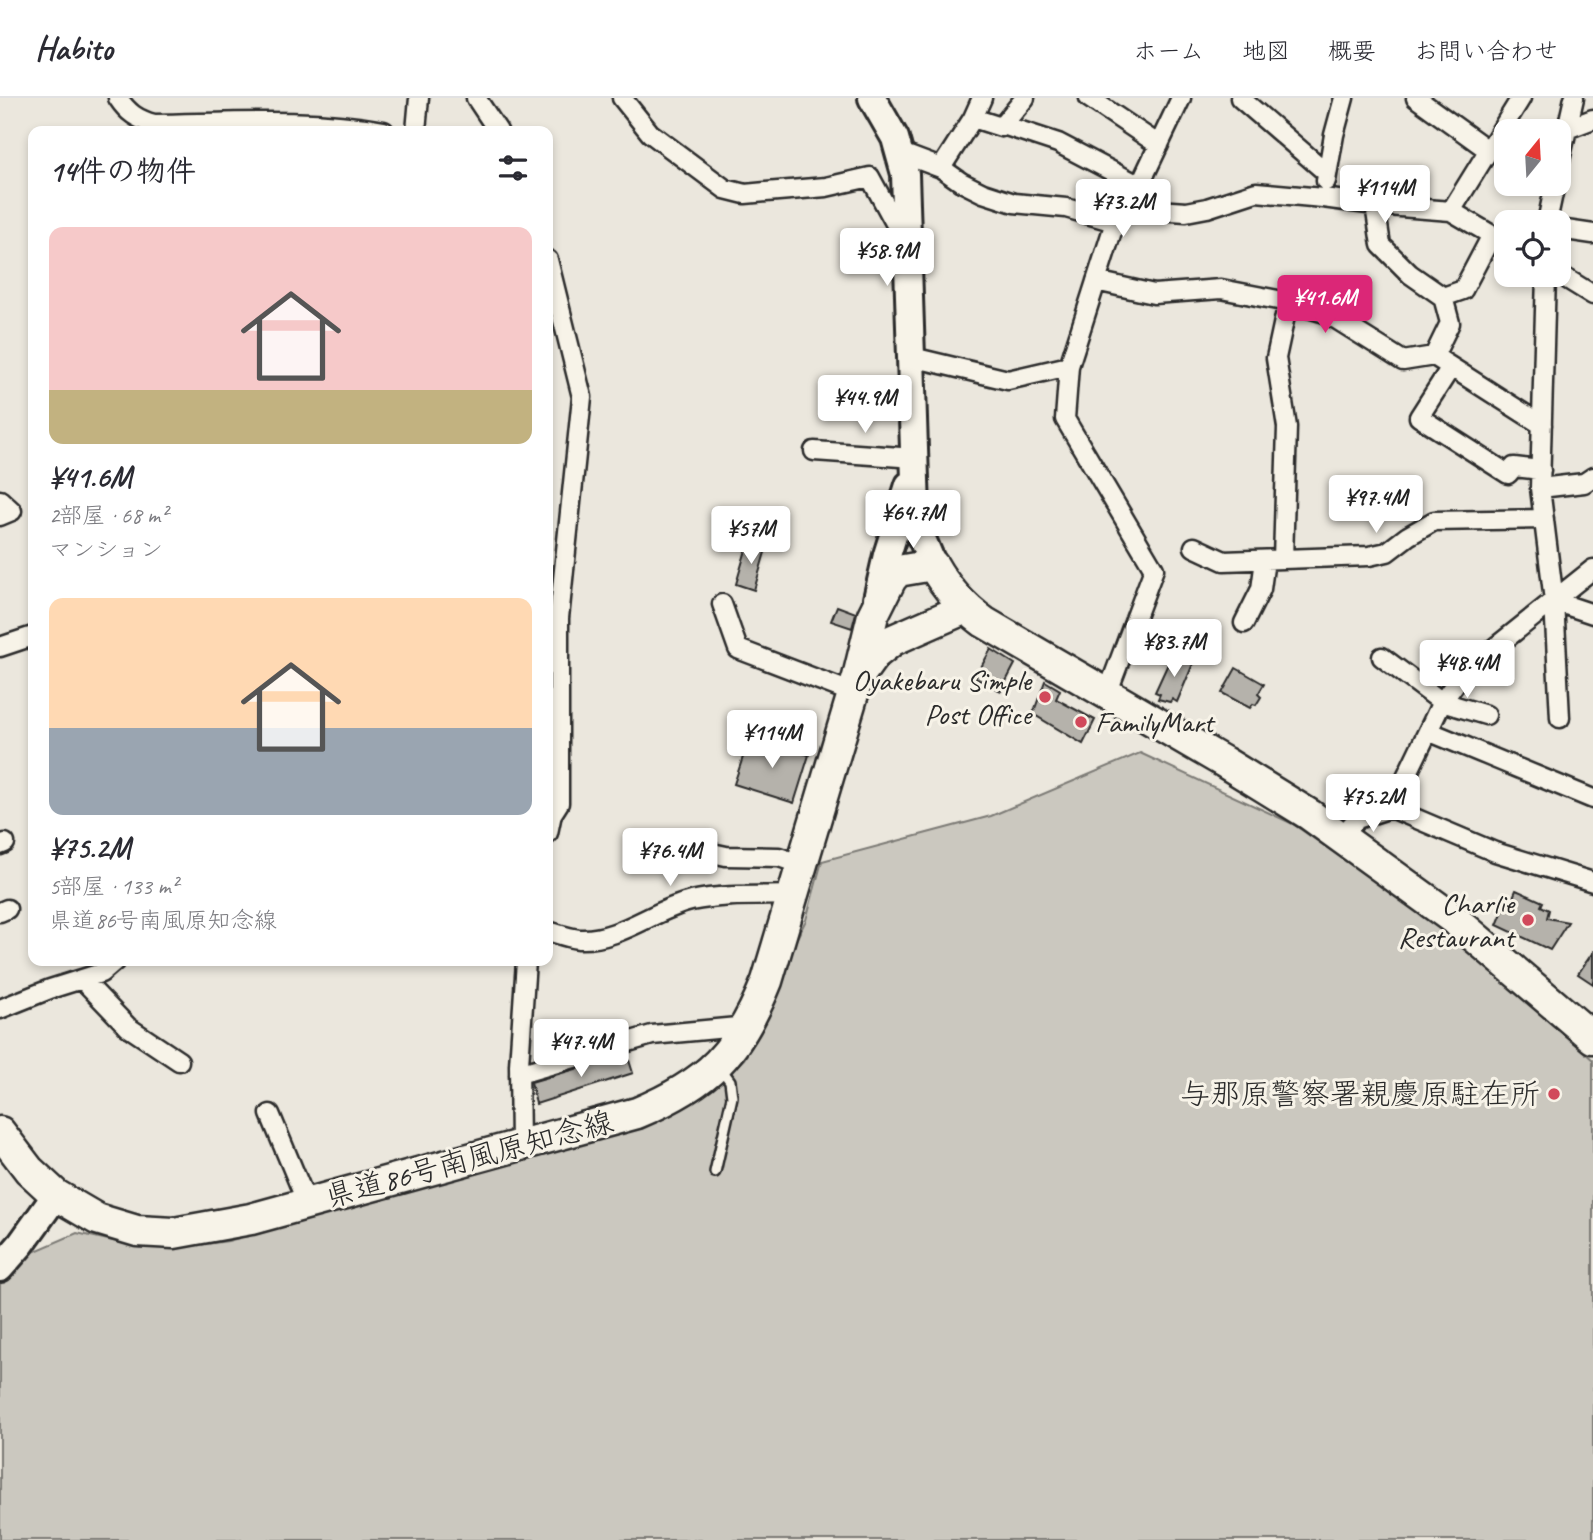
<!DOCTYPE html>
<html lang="ja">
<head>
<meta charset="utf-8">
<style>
	:root { --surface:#fff; --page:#f2f2f3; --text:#2b2b33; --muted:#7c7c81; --line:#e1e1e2; --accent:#db2777 }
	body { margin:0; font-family:Caveat,"Klee One",sans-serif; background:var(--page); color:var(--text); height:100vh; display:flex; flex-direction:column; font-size:26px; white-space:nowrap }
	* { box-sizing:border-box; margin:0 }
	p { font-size:23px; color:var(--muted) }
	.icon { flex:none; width:38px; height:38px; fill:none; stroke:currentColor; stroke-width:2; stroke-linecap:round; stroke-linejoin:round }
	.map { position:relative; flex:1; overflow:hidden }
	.details { position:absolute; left:28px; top:28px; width:525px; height:840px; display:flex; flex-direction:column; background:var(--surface); border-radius:14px; box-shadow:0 4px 10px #0003 }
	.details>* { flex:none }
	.needle { width:46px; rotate:18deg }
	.controls { position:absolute; left:1494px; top:21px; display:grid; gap:14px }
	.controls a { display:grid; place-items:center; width:77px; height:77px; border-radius:14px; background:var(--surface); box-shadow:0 4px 10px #0003; font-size:35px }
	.price { position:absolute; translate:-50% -60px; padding:0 16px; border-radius:7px; background:#fff; color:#222; font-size:23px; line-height:46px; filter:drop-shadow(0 2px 4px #0008) }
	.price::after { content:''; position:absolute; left:50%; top:42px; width:21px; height:16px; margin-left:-10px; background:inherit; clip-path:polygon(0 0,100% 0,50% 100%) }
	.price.active { background:var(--accent); color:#fff }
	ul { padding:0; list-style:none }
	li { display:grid; align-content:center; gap:14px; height:371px; padding:0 21px }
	li span { display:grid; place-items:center; height:217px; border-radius:14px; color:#555 }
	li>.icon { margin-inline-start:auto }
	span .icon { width:126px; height:126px; fill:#fffc; stroke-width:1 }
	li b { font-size:30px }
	h2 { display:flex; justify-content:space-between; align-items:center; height:84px; padding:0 21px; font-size:30px }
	header { display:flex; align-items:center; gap:42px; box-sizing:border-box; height:98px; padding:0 35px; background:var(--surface); border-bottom:2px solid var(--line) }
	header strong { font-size:33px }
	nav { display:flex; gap:38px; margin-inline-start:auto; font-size:24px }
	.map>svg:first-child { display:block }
	.green { fill:#cbc8bf; stroke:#7b7a75; stroke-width:2 }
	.building { fill:#b5b2ab; stroke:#2b2b2b; stroke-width:2 }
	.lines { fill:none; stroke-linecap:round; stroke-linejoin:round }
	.lane-casing { stroke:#2b2b2b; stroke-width:14 }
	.street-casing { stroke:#2b2b2b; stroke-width:23 }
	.secondary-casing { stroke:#2b2b2b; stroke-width:32 }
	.primary-casing { stroke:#2b2b2b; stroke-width:35 }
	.lane { stroke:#f7f3e8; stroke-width:9 }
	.street { stroke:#f7f3e8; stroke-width:18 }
	.secondary { stroke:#f7f3e8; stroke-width:26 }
	.primary { stroke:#f7f3e8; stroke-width:30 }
	.poi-dot { fill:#d1495b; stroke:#f7f3e8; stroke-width:2.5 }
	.labels { text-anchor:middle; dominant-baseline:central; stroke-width:6; stroke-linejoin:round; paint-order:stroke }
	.poi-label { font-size:30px; fill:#2b2b2b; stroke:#f7f3e8; text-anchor:end }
	.street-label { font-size:30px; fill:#2b2b2b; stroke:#f7f3e8 }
</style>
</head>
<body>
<header>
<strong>Habito</strong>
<nav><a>ホーム</a><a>地図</a><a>概要</a><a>お問い合わせ</a></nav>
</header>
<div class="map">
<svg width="1593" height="1442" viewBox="0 0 1593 1442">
	<rect width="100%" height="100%" fill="#ebe7dd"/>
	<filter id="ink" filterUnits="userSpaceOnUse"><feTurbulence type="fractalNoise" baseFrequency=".0143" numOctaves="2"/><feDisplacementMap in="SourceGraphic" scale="14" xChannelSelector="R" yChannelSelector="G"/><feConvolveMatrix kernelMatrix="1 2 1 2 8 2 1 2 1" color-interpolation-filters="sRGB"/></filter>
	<g filter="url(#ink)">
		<path class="green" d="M1140,655L1293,726L1445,832L1593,962V1442H0V1186L26,1157L77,1135L135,1148L184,1149L228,1143L638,1029L674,1014L714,990L744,961L760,936L773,906L791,852L806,822L822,763L991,718Z"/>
		<path class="building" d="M748,445L766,451L754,492L736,486Z
			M837,508L856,515L852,530L831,523Z
			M991,551L1015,566L1001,593L975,580Z
			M1172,557L1193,566L1177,604L1172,601L1170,604L1158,601L1160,596L1155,594Z
			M1236,570L1264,586L1258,596L1261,599L1256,607L1253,606L1250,610L1222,595Z
			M1045,583L1060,592L1056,601L1095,622L1083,646L1033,616Z
			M750,638L809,657L794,705L734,686Z
			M1516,792L1543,804L1541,808L1549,812L1547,820L1568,824L1550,852L1497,827L1507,803L1511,804Z
			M1593,854V886L1578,876Z
			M627,956L633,975L536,1006L531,984Z"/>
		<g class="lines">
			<defs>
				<path id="lane" d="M715,1074L732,999L730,983L719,968"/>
				<path id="street" d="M118,0C128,15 137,21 154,26C230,25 309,19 384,33
					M476,0L498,33
					M622,0L650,35L725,91L745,96L766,94L826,89L870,79L895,125L909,130
					M1089,0L1159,47
					M1240,0L1327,75
					M1416,0L1488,52
					M973,20L1001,29L1025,0
					M1003,27L1058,45L1140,88
					M1567,31L1593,21
					M416,33L419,0
					M901,55L941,70L961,84L983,95L1014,105L1066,110L1115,124L1129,110L1186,114L1207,110L1256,94L1323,100L1375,107L1451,113L1507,146
					M1559,67L1574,0
					M941,70L973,20L982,0
					M1326,83L1334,37L1344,0
					M1135,97L1181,0
					M1375,107L1381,147L1410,176L1443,199L1450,225L1434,258
					M1451,113L1521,0
					M1547,124L1555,86
					M1559,131L1593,136
					M548,162L582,299L559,520V705L552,716L548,735
					M1559,176L1593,197
					M1546,177L1540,390L1554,503
					M1096,183L1154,196L1221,191L1288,204L1328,216L1403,263L1434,258L1542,327
					M1443,199L1463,192L1492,137
					M912,259L1008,282L1069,268
					M1451,269L1419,319L1508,376L1514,369L1541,372
					M814,353L915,360
					M1540,390L1584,385L1593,379
					M0,402L12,413L0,418
					M1194,449L1224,463L1369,458L1387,454L1408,438L1434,423L1544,421
					M1283,461L1287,329L1276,260L1288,204
					M722,506L738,551L853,595
					M1244,525L1261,491L1265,462
					M0,549L33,538
					M1382,559L1442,604L1486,617
					M1107,596L1154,471L1065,321L1069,268L1115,124
					M1560,620L1554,503L1593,516
					M1428,633L1593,701
					M1391,710L1442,604L1463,575L1593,471
					M1341,739L1357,721L1391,710L1495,754L1593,784
					M0,747L5,745
					M675,747L726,758L779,759L802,767
					M0,814L7,811
					M548,833C558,836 569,840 579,841C619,843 653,812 691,803C725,796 760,798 794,797
					M82,881L128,929L179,963
					M0,911L50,891L101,875L115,863
					M519,976L652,937L748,928
					M270,1016L307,1105
					M520,1047L519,967L526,863"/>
				<path id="secondary" d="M872,0L895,40L905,76L916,412L920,436L933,467
					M877,501L887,457L909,387
					M0,1170L21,1146L56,1097"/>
				<path id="primary" d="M861,575L874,557L893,542L966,510
					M0,1034L29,1072L56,1097L97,1121L137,1133L174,1135L251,1121L637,1015C709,985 738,955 767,883L858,579L873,517L891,481L898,473L933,467C946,490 962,508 984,524L1224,664L1310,717L1455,822L1593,940"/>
			</defs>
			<use href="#lane" class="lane-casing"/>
			<use href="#street" class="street-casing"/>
			<use href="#secondary" class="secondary-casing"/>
			<use href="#primary" class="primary-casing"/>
			<use href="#lane" class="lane"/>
			<use href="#street" class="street"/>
			<use href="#secondary" class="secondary"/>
			<use href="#primary" class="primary"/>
		</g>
	</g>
	<g class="poi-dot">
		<circle cx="1045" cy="599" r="7"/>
		<circle cx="1081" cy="624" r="7"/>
		<circle cx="1528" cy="822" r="7"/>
		<circle cx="1554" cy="996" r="7"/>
	</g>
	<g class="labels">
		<g class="poi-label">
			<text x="1031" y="582">Oyakebaru Simple<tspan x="1031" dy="34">Post Office</tspan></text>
			<text x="1095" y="624" text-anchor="start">FamilyMart</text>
			<text x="1514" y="805">Charlie<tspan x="1514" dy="34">Restaurant</tspan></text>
			<text x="1540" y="996">与那原警察署親慶原駐在所</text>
		</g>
		<g class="street-label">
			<text transform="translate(469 1061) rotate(-15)">県道86号南風原知念線</text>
		</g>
	</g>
</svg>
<div class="controls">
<a><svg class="needle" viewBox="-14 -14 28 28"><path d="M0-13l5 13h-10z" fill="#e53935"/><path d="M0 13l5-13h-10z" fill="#7c7c81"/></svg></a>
<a><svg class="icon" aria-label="locate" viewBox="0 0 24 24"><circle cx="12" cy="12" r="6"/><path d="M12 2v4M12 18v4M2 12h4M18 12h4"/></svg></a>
</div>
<b class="price" style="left:1385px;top:127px">¥114M</b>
<b class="price" style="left:1123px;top:141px">¥73.2M</b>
<b class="price" style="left:887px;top:190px">¥58.9M</b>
<b class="price active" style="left:1325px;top:237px">¥41.6M</b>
<b class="price" style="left:865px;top:337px">¥44.9M</b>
<b class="price" style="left:1376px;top:437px">¥97.4M</b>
<b class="price" style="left:913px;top:452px">¥64.7M</b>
<b class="price" style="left:751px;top:468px">¥57M</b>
<b class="price" style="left:1174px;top:581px">¥83.7M</b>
<b class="price" style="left:1467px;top:602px">¥48.4M</b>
<b class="price" style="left:772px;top:672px">¥114M</b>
<b class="price" style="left:1373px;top:736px">¥75.2M</b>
<b class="price" style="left:670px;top:790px">¥76.4M</b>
<b class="price" style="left:581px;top:981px">¥47.4M</b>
<section class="details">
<h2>14件の物件<svg class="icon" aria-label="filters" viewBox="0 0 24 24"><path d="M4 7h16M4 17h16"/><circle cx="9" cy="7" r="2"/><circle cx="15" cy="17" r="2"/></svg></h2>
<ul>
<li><span style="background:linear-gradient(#f6c9c9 75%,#c2b280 0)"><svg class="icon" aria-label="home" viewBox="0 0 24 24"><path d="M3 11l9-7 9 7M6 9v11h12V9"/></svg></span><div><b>¥41.6M</b><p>2部屋 · 68 m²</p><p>マンション</p></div></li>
<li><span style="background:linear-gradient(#ffd9b3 60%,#9aa5b1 0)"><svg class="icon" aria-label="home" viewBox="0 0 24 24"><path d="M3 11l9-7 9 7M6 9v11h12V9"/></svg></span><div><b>¥75.2M</b><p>5部屋 · 133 m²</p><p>県道86号南風原知念線</p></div></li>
</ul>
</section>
</div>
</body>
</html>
